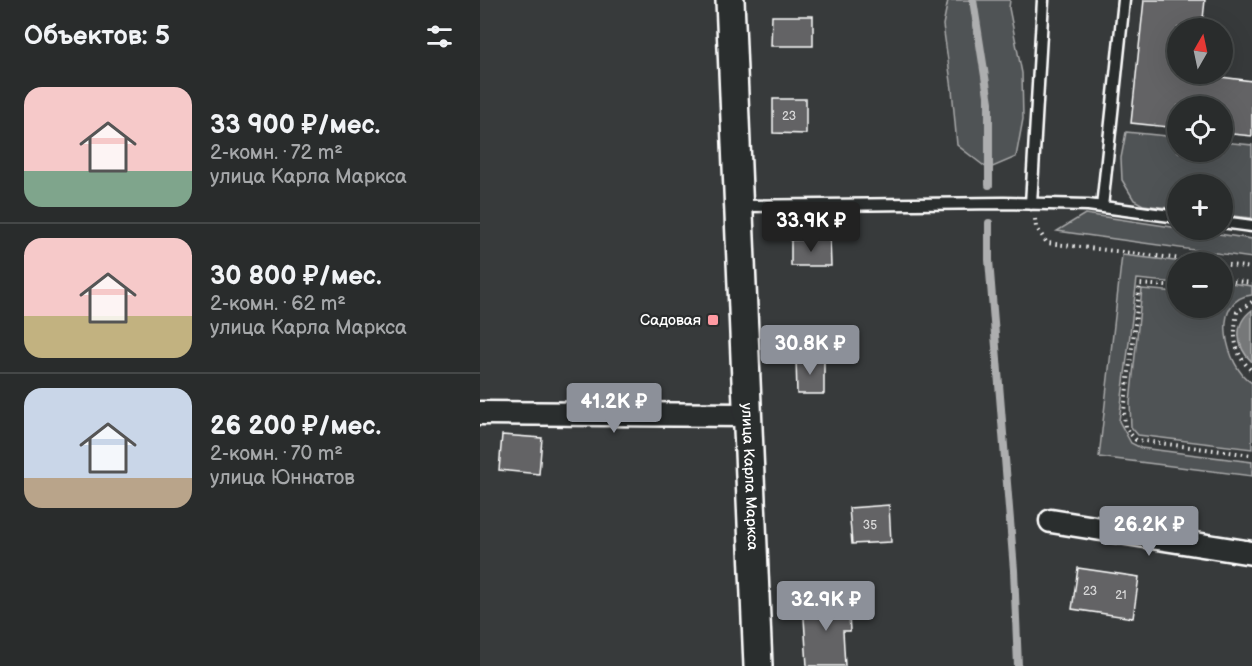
<!DOCTYPE html>
<html lang="ru">
<head>
<meta charset="utf-8">
<style>
	:root { --surface:#292c2c; --page:#313434; --text:#f1f3f6; --muted:#a5a7a9; --line:#454848; --accent:#8c9099 }
	body { margin:0; font-family:"Balsamiq Sans",sans-serif; background:var(--page); color:var(--text); height:100vh; display:flex; flex-direction:column; font-size:22px; white-space:nowrap }
	* { box-sizing:border-box; margin:0 }
	p { font-size:20px; color:var(--muted) }
	.icon { flex:none; width:33px; height:33px; fill:none; stroke:currentColor; stroke-width:2; stroke-linecap:round; stroke-linejoin:round }
	.map { position:relative; flex:1; overflow:hidden }
	.drawer { display:flex; flex-direction:column; background:var(--surface); width:480px }
	.drawer>* { flex:none }
	.needle { width:39px; rotate:9deg }
	.tools { position:absolute; left:687px; top:18px; display:grid; gap:12px }
	.tools a { display:grid; place-items:center; width:66px; height:66px; border-radius:50%; background:var(--surface); box-shadow:0 6px 24px #0002,0 0 0 2px var(--line); font-size:30px }
	.price { position:absolute; translate:-50% -51px; padding:0 14px; border-radius:6px; background:var(--accent); color:#fff; font-size:20px; line-height:39px; filter:drop-shadow(0 2px 3px #0008) }
	.price::after { content:''; position:absolute; left:50%; top:36px; width:18px; height:14px; margin-left:-9px; background:inherit; clip-path:polygon(0 0,100% 0,50% 100%) }
	.price.selected { background:#222; color:#fff }
	ul { padding:0; list-style:none }
	li { display:flex; align-items:center; gap:18px; height:150px; padding:0 24px }
	li+li { border-top:2px solid var(--line) }
	li span { display:grid; place-items:center; flex:none; width:168px; height:120px; border-radius:18px; color:#555 }
	li>.icon { margin-inline-start:auto }
	span .icon { width:72px; height:72px; fill:#fffc; stroke-width:1 }
	li b { font-size:26px }
	h2 { display:flex; justify-content:space-between; align-items:center; height:72px; padding:0 24px; font-size:26px }
	main { display:flex; flex:1; min-height:0 }
	.map>svg:first-child { display:block }
	.green { fill:#505354; stroke:#a8a9aa; stroke-width:1.5 }
	.water { fill:#767879; stroke:#adaeaf; stroke-width:1.5 }
	.lines { fill:none; stroke-linecap:round; stroke-linejoin:round }
	.stream { stroke:#adaeaf; stroke-width:8 }
	.building { fill:#636465; stroke:#fff; stroke-width:1.5 }
	.service-casing { stroke:#fff; stroke-width:15 }
	.minor-casing { stroke:#fff; stroke-width:27 }
	.tertiary-casing { stroke:#fff; stroke-width:32 }
	.path { stroke:#fff; stroke-width:4; stroke-dasharray:1.5 4.5; stroke-linecap:butt }
	.service { stroke:#2a2d2e; stroke-width:10 }
	.minor { stroke:#2a2d2e; stroke-width:22 }
	.tertiary { stroke:#2a2d2e; stroke-width:27 }
	.poi-dot { fill:#ff9aa2; stroke:#2a2d2e; stroke-width:2 }
	.labels { text-anchor:middle; dominant-baseline:central; stroke-width:4.5; stroke-linejoin:round; paint-order:stroke }
	.number-label { font-size:12px; fill:#d8d8d8 }
	.poi-label { font-size:15px; fill:#fff; stroke:#2a2d2e; text-anchor:end }
	.street-label { font-size:15px; fill:#fff; stroke:#2a2d2e }
</style>
</head>
<body>
<main>
<section class="drawer">
<h2>Объектов: 5<svg class="icon" aria-label="filters" viewBox="0 0 24 24"><path d="M4 7h16M4 17h16"/><circle cx="9" cy="7" r="2"/><circle cx="15" cy="17" r="2"/></svg></h2>
<ul>
<li><span style="background:linear-gradient(#f6c9c9 70%,#7fa58c 0)"><svg class="icon" aria-label="home" viewBox="0 0 24 24"><path d="M3 11l9-7 9 7M6 9v11h12V9"/></svg></span><div><b>33 900 ₽/мес.</b><p>2-комн. · 72 m²</p><p>улица Карла Маркса</p></div></li>
<li><span style="background:linear-gradient(#f6c9c9 65%,#c2b280 0)"><svg class="icon" aria-label="home" viewBox="0 0 24 24"><path d="M3 11l9-7 9 7M6 9v11h12V9"/></svg></span><div><b>30 800 ₽/мес.</b><p>2-комн. · 62 m²</p><p>улица Карла Маркса</p></div></li>
<li><span style="background:linear-gradient(#c9d6e8 75%,#b9a48a 0)"><svg class="icon" aria-label="home" viewBox="0 0 24 24"><path d="M3 11l9-7 9 7M6 9v11h12V9"/></svg></span><div><b>26 200 ₽/мес.</b><p>2-комн. · 70 m²</p><p>улица Юннатов</p></div></li>
</ul>
</section>
<div class="map">
<svg width="772" height="666" viewBox="0 0 772 666">
	<rect width="100%" height="100%" fill="#373a3b"/>
	<filter id="ink" filterUnits="userSpaceOnUse"><feTurbulence type="fractalNoise" baseFrequency=".0167" numOctaves="2"/><feDisplacementMap in="SourceGraphic" scale="12" xChannelSelector="R" yChannelSelector="G"/><feConvolveMatrix kernelMatrix="1 2 1 2 8 2 1 2 1" color-interpolation-filters="sRGB"/></filter>
	<g filter="url(#ink)">
		<path class="green" d="M468,0H530L529,8L542,73L543,119L536,157L508,169L477,145L472,89L463,25Z
			M646,132L697,137L698,152H742L743,142L772,145V218L743,215L742,184H698L697,209L663,205L654,200L642,180L641,158Z
			M605,214L772,239V258L577,231Z
			M642,255L704,262H698L697,283L657,279L639,421L651,443L661,448L772,462V476L619,457Z
			M743,282L772,286V295C729,298 746,368 772,383V449L658,435L651,427L650,403L662,289L697,292L698,308H742Z"/>
		<path class="water" d="M772,310V362C756,347 753,324 772,310Z"/>
		<g class="lines">
			<path class="stream" d="M493,0L509,102V185
				M509,223V260L534,570L538,666"/>
		</g>
		<path class="building" d="M664,0H725L722,28H698V74H717L772,81V136L742,133V106H698V128L651,123Z
			M292,16H333V46H291Z
			M293,99H326V134L293,133Z
			M350,239L351,266H311V240Z
			M316,358H344V394H317Z
			M22,435L62,438L59,474L19,470Z
			M409,505L411,542L372,544L369,508Z
			M598,568L659,577L653,618L592,609Z
			M368,599L370,631H363L365,666H327L323,602Z"/>
		<g class="lines">
			<defs>
				<path id="service" d="M551,204L563,0
					M259,206L524,203L608,205L698,217
					M622,207L644,0
					M742,222L772,226"/>
				<path id="minor" d="M0,413L267,415
					M571,521L772,553"/>
				<g id="tertiary">
					<path id="s1" d="M250,0L278,666"/>
				</g>
			</defs>
			<use href="#service" class="service-casing"/>
			<use href="#minor" class="minor-casing"/>
			<use href="#tertiary" class="tertiary-casing"/>
			<path class="path" d="M555,219L556,227L567,243L727,262
				M742,264L772,268
				M742,279L772,283
				M698,287L660,284L644,411L645,428L656,440L772,455
				M772,302L757,312C753,336 753,353 772,371"/>
			<use href="#service" class="service"/>
			<use href="#minor" class="minor"/>
			<use href="#tertiary" class="tertiary"/>
		</g>
	</g>
	<rect class="poi-dot" x="227" y="314" width="12" height="12" rx="3"/>
	<g class="labels">
		<g class="number-label">
			<text x="309" y="116">23</text>
			<text x="390" y="525">35</text>
			<text x="610" y="591">23</text>
			<text x="641" y="595">21</text>
		</g>
		<g class="poi-label">
			<text x="221" y="320">Садовая</text>
		</g>
		<g class="street-label">
			<text stroke="none"><textPath href="#s1" startOffset="477">улица Карла Маркса</textPath></text>
		</g>
	</g>
</svg>
<div class="tools">
<a><svg class="needle" viewBox="-14 -14 28 28"><path d="M0-13l5 13h-10z" fill="#e53935"/><path d="M0 13l5-13h-10z" fill="#a5a7a9"/></svg></a>
<a><svg class="icon" aria-label="locate" viewBox="0 0 24 24"><circle cx="12" cy="12" r="6"/><path d="M12 2v4M12 18v4M2 12h4M18 12h4"/></svg></a>
<a>+</a>
<a>−</a>
</div>
<b class="price selected" style="left:331px;top:253px">33.9K ₽</b>
<b class="price" style="left:330px;top:376px">30.8K ₽</b>
<b class="price" style="left:134px;top:434px">41.2K ₽</b>
<b class="price" style="left:669px;top:557px">26.2K ₽</b>
<b class="price" style="left:346px;top:632px">32.9K ₽</b>
</div>
</main>
</body>
</html>
